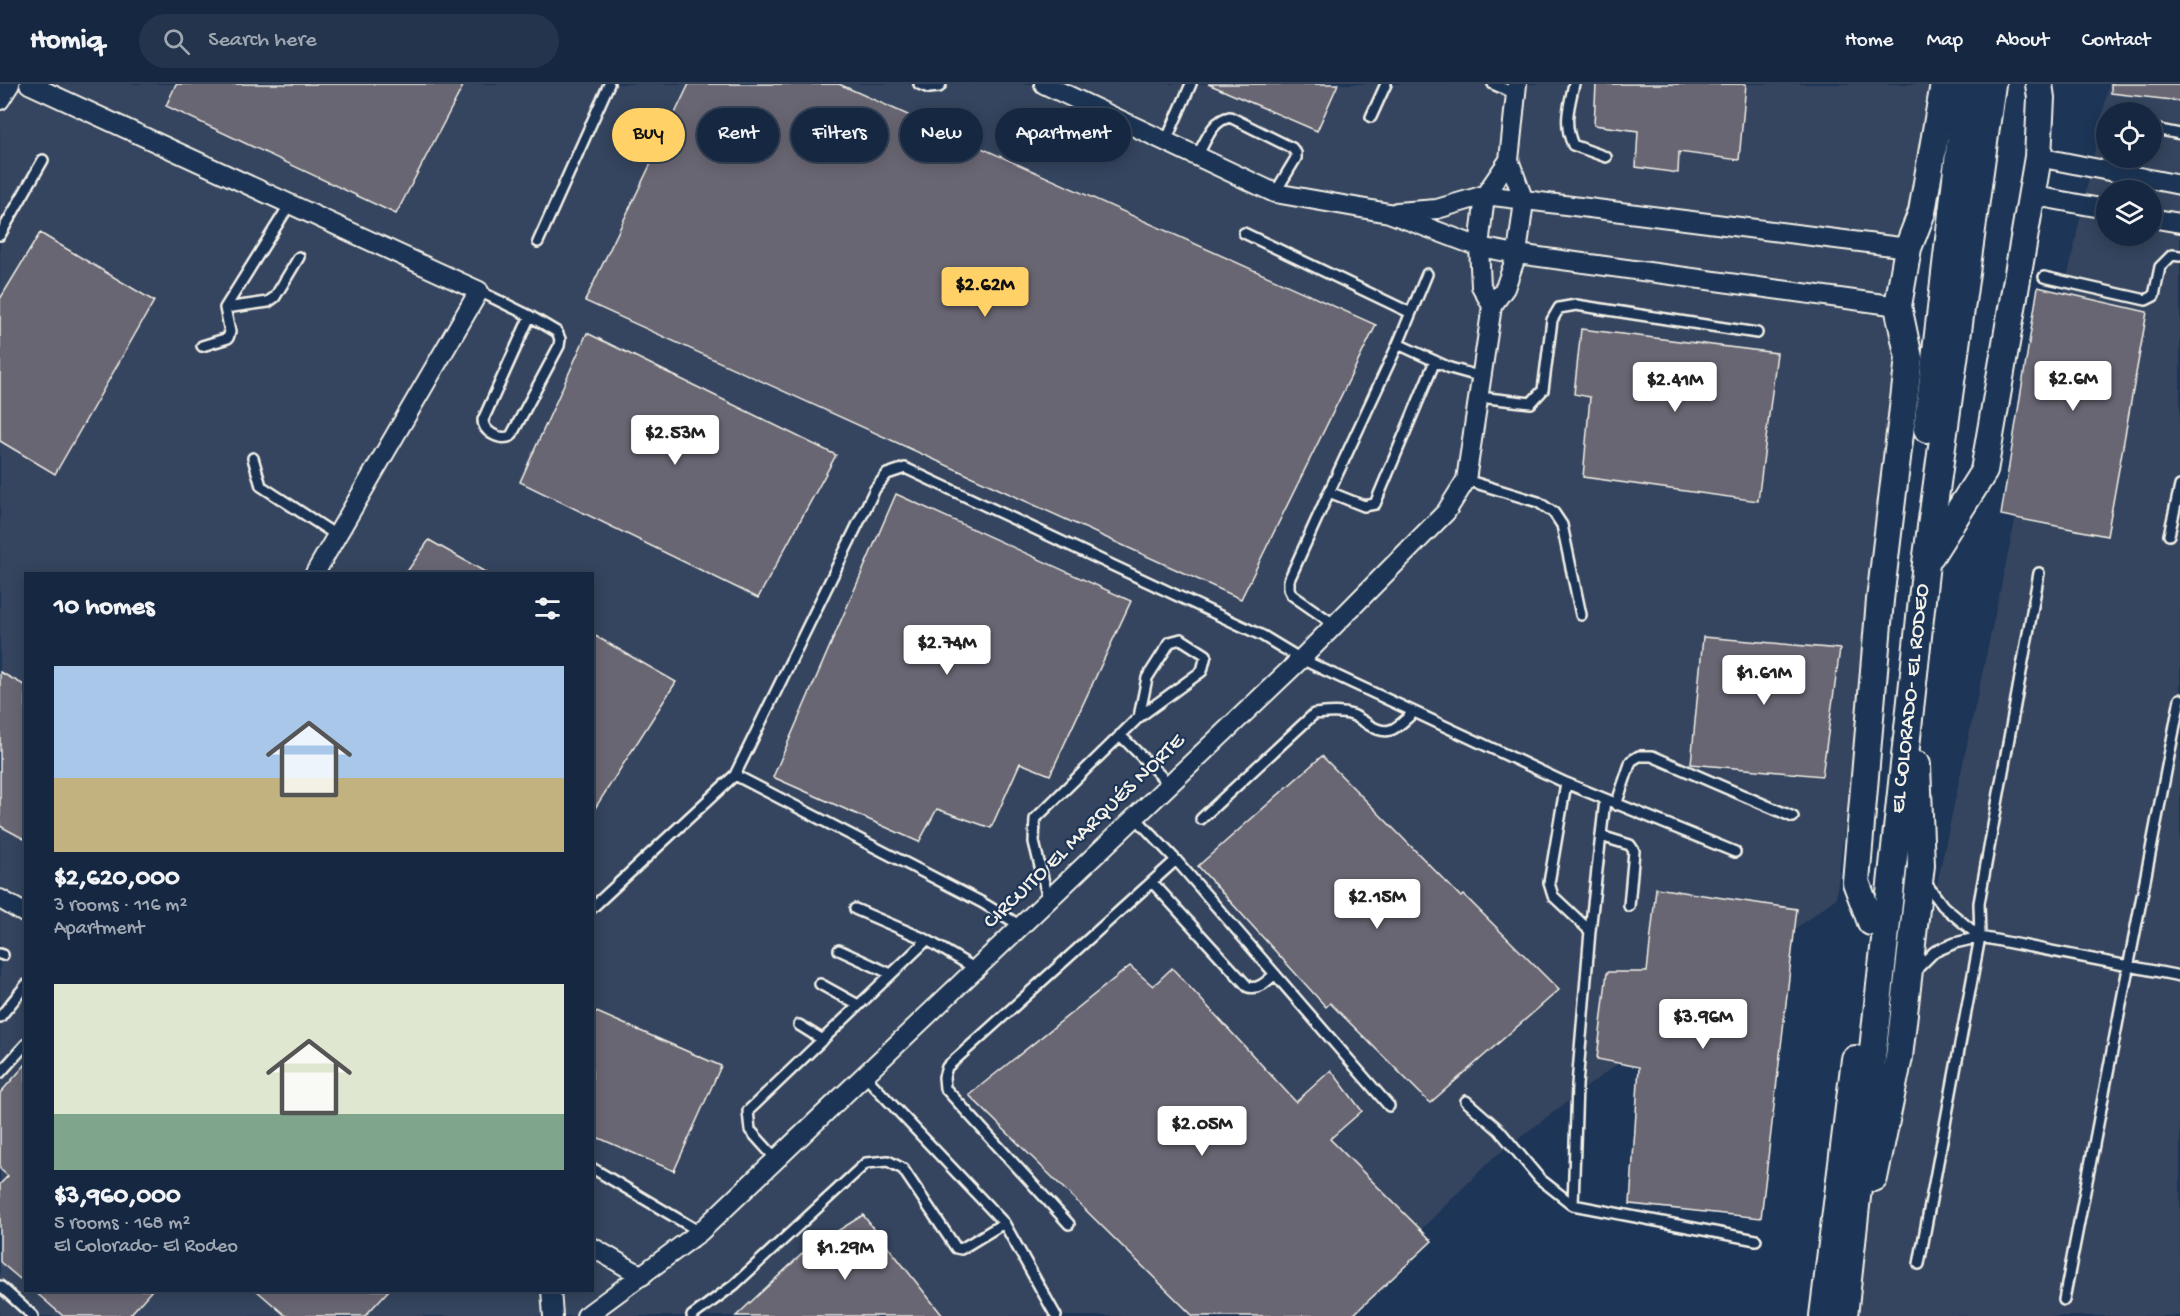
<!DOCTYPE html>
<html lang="en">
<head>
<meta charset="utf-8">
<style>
	:root { --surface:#162841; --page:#23344c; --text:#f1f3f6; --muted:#9ea6b1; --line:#35445a; --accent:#ffd166 }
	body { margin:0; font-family:"Gochi Hand",sans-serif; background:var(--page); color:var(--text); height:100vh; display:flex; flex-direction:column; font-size:22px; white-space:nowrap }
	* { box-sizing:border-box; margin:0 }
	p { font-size:20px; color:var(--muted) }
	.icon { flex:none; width:33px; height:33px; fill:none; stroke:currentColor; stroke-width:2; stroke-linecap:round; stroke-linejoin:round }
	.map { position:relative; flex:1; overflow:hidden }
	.sheet { position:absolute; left:24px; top:488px; width:570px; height:720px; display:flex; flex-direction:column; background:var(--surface); border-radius:0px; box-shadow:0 3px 15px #0003,0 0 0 2px var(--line) }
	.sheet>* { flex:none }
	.guide { position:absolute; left:612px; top:24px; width:570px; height:54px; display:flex; gap:12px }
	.fabs { position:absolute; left:2096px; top:18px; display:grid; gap:12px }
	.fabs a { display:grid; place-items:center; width:66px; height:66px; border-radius:50%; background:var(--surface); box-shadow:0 3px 15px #0003,0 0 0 2px var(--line); font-size:30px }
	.price { position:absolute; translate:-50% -51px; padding:0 14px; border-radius:6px; background:#fff; color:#222; font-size:20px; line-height:39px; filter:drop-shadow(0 2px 3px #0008) }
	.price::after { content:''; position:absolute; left:50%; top:36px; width:18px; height:14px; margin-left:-9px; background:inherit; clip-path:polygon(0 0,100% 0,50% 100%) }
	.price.current { background:var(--accent); color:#111 }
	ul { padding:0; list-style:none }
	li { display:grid; align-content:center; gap:12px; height:318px; padding:0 30px }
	li span { display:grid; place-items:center; height:186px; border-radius:0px; color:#555 }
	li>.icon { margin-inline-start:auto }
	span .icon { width:108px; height:108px; fill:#fffc; stroke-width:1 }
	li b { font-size:26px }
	h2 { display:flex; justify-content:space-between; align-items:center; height:72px; padding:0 30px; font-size:26px }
	.tag { padding:0 21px; border-radius:27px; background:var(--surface); box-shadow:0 3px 15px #0003,0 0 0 2px var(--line); font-size:21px; line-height:54px }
	.tag.current { background:var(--accent); color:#111 }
	header { display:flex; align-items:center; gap:36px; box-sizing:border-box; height:84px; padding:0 30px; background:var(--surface); border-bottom:2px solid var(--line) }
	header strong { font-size:28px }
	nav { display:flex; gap:33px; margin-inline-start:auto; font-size:21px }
	.search { width:420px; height:54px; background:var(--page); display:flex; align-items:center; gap:15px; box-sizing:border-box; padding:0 21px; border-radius:33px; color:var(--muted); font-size:22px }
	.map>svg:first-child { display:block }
	.built { fill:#34445f; fill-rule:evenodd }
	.building { fill:#696673; stroke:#f4f1e8; stroke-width:1.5 }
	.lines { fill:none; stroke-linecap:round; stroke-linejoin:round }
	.lane-casing { stroke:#f4f1e8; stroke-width:14 }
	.street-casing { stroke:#f4f1e8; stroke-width:22 }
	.secondary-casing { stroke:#f4f1e8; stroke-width:30 }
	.lane { stroke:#1d3557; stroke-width:9 }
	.street { stroke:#1d3557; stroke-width:18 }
	.secondary { stroke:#1d3557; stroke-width:26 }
	.labels { text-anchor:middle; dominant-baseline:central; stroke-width:4.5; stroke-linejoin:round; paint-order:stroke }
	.street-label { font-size:22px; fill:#f4f1e8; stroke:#1d3557 }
</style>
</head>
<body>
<header>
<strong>Homiq</strong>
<div class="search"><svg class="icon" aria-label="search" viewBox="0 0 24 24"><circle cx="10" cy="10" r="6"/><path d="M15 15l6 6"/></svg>Search here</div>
<nav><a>Home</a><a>Map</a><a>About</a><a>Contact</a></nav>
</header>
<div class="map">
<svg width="2180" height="1232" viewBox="0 0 2180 1232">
	<rect width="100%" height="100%" fill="#1d3557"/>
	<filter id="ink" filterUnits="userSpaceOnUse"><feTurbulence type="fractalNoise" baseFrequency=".0167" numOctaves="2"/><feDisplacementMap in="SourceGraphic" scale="12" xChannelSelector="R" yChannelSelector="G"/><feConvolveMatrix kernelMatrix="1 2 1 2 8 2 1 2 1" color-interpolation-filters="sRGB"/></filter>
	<g filter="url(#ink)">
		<path class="built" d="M0,0H1930L1899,297L1836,814L1493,1074L1334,1232H0ZM26,489H592V1206H26Z
			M2109,0H2180V1232H1844ZM2106,28H2151V74H2106ZM2106,106H2151V152H2106Z"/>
		<path class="building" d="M176,0H464L396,130L166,22Z
			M689,0H839L1376,241L1241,515L585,217Z
			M1208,0H1338L1317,47Z
			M1596,0H1746L1739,76L1679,68L1678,89L1636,83L1638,47L1594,41Z
			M2111,0H2180V17L2111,9Z
			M40,149L154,217L55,390L0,357V215Z
			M2038,203L2147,228L2107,452L2001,431Z
			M1581,245L1777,269L1758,417L1583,393L1590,313L1574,310Z
			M587,249L836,371L758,514L520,398Z
			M896,410L1131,517L1050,691L1020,679L991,744L937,725L919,758L773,693Z
			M429,456L487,489H406Z
			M592,550L676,598L592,729Z
			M1703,553L1840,565L1822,692L1691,680Z
			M0,588L26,602V756L0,742Z
			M1322,672L1461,813L1464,811L1559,906L1430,1019L1330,919L1326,923L1198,782Z
			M1656,804L1797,825L1761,1134L1630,1120L1639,983L1597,975L1607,888H1647Z
			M1130,882L1153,902L1172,884L1296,1018L1331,986L1362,1027L1330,1055L1432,1157L1352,1232H1193L969,1011Z
			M592,926L721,982L674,1087L592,1051Z
			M26,980V1200L0,1178V1100L8,1092L0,1085V1009Z
			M863,1131L943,1232H736L804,1168Z
			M33,1206H152L129,1232H63Z
			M256,1206H389L365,1232H286Z"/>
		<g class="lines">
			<defs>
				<path id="lane" d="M919,0L929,4L939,3L941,0
					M1493,0L1516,10
					M1574,0C1569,22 1563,40 1573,61L1606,73
					M1371,33L1386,0
					M2160,46L2180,50
					M1166,57L1191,0
					M1197,72C1206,57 1212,36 1230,33L1292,64L1296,69V74L1275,109
					M1244,149L1411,229
					M0,151L43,76
					M538,158L609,0
					M1427,190L1398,260L1329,408L1364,422L1375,420L1435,277
					M2044,193L2146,216L2154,212L2160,183L2172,171L2180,172
					M479,207L530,232L557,248L560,255L559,262L511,352C500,357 483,348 483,336L530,232
					M225,224L268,218L275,213L299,173
					M1398,260L1450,284L1482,293
					M202,262L228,254L230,248L225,224L290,120
					M1479,313L1531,319L1543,306L1552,236L1559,224L1576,221L1757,249
					M253,374L261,402L336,451
					M1466,396L1538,418L1554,429L1562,441L1581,531
					M1329,408L1289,496V505L1292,511L1335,541
					M2169,451L2180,402
					M1120,651L1169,700
					M1566,699L1549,799L1553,812L1590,847
					M1616,721L1631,677L1639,672H1652L1793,733
					M1135,733L1176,776L1389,1022
					M1201,735L1314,630C1327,629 1340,627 1352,631C1358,633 1364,638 1369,641C1390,654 1397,643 1413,629
					M1601,752L1630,761L1634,767L1629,822
					M1152,798L1248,903C1259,906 1267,897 1275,890
					M1925,798L1943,822L1980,853
					M1048,815L1034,758L1035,735L1139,633L1147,594L1170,558L1181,555L1206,571L1202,587L1139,633
					M592,824L735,691
					M855,825L927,856
					M1021,842L981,818L735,691L875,405L887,390L905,384L1263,552L1301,575L1566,699L1735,768
					M839,866L891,890
					M0,870L3,871
					M1915,887L1934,868L1955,859L1980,853L2180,892
					M820,900L858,921
					M0,933L26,901
					M799,941L823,956
					M0,989L26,960
					M864,991L1004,1139L1056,1232
					M1466,1017L1499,1046L1540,1095L1573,1121L1756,1156
					M776,1075L750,1046L748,1027L927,856L976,885
					M592,1084L700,1148
					M1573,1121L1577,1001L1590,847L1605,716
					M1069,1140L945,1004L944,993L947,983L1176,776
					M1919,1180L1980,853L1979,819L2039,489
					M0,1202L33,1232
					M2064,1216L2180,615
					M692,1232L734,1201L866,1079L888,1077L903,1085L956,1164L961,1165L1004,1139"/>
				<path id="street" d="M29,0L479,207L315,489
					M1044,0L1275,109L1389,129L1479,163L1517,170L1898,222
					M0,16L10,0
					M2038,73L2180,101
					M2030,111L2106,125
					M1397,128L1437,125L1485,111L1908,164
					M2151,134L2180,139
					M1492,222L1481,202L1479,163L1485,111L1509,76
					M0,815L26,830
					M592,1163L642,1192
					M551,1206L553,1232
					M586,1232L700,1148L1301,575L1446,428L1466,396L1492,222L1505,204L1517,170L1524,117L1509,76L1517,0"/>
				<g id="secondary">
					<path d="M1927,345L1967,0"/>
					<path d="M1931,471L1984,387L2038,73L2041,14L2039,0"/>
					<path d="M1871,838L1856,798L1880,516L1909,274L1898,222L1908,164L1922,128L1944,0"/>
					<path d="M1874,1094L1899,973L1921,781L1917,681"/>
					<path d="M1823,1232L1855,975"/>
					<path id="s1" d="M1844,1232L1926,479L1992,0"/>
				</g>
			</defs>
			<use href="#lane" class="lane-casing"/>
			<use href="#street" class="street-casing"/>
			<use href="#secondary" class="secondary-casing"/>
			<use href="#lane" class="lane"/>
			<use href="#street" class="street"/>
			<use href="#secondary" class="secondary"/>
		</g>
	</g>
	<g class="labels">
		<g class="street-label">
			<text stroke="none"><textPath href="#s1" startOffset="621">EL COLORADO- EL RODEO</textPath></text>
			<text transform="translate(1085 748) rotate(-44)">CIRCUITO EL MARQUÉS NORTE</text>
		</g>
	</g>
</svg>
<div class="fabs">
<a><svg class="icon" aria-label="locate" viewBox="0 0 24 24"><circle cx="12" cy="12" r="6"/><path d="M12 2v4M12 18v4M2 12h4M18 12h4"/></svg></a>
<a><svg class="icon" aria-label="layers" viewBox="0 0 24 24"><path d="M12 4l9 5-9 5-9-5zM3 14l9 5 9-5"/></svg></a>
</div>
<b class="price current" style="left:985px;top:234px">$2.62M</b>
<b class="price" style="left:2073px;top:328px">$2.6M</b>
<b class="price" style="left:1675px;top:329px">$2.41M</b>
<b class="price" style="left:675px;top:382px">$2.53M</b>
<b class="price" style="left:947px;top:592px">$2.74M</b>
<b class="price" style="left:1764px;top:622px">$1.61M</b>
<b class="price" style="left:1377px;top:846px">$2.15M</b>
<b class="price" style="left:1703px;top:966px">$3.96M</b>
<b class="price" style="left:1202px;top:1073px">$2.05M</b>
<b class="price" style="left:845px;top:1197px">$1.29M</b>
<div class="guide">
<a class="tag current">Buy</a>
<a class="tag">Rent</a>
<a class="tag">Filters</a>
<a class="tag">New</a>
<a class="tag">Apartment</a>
</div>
<section class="sheet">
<h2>10 homes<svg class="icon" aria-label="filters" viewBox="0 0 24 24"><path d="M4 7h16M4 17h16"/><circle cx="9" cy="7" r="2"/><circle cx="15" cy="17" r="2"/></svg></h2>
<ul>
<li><span style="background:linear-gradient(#a9c7e8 60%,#c2b280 0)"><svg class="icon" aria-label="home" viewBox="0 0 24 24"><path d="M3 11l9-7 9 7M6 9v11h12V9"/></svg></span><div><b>$2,620,000</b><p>3 rooms · 116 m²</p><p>Apartment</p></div></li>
<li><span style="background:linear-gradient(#dfe7d0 70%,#7fa58c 0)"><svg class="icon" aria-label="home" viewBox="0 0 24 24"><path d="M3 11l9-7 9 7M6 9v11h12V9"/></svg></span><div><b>$3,960,000</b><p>5 rooms · 168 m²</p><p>El Colorado- El Rodeo</p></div></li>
</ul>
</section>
</div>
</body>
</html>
